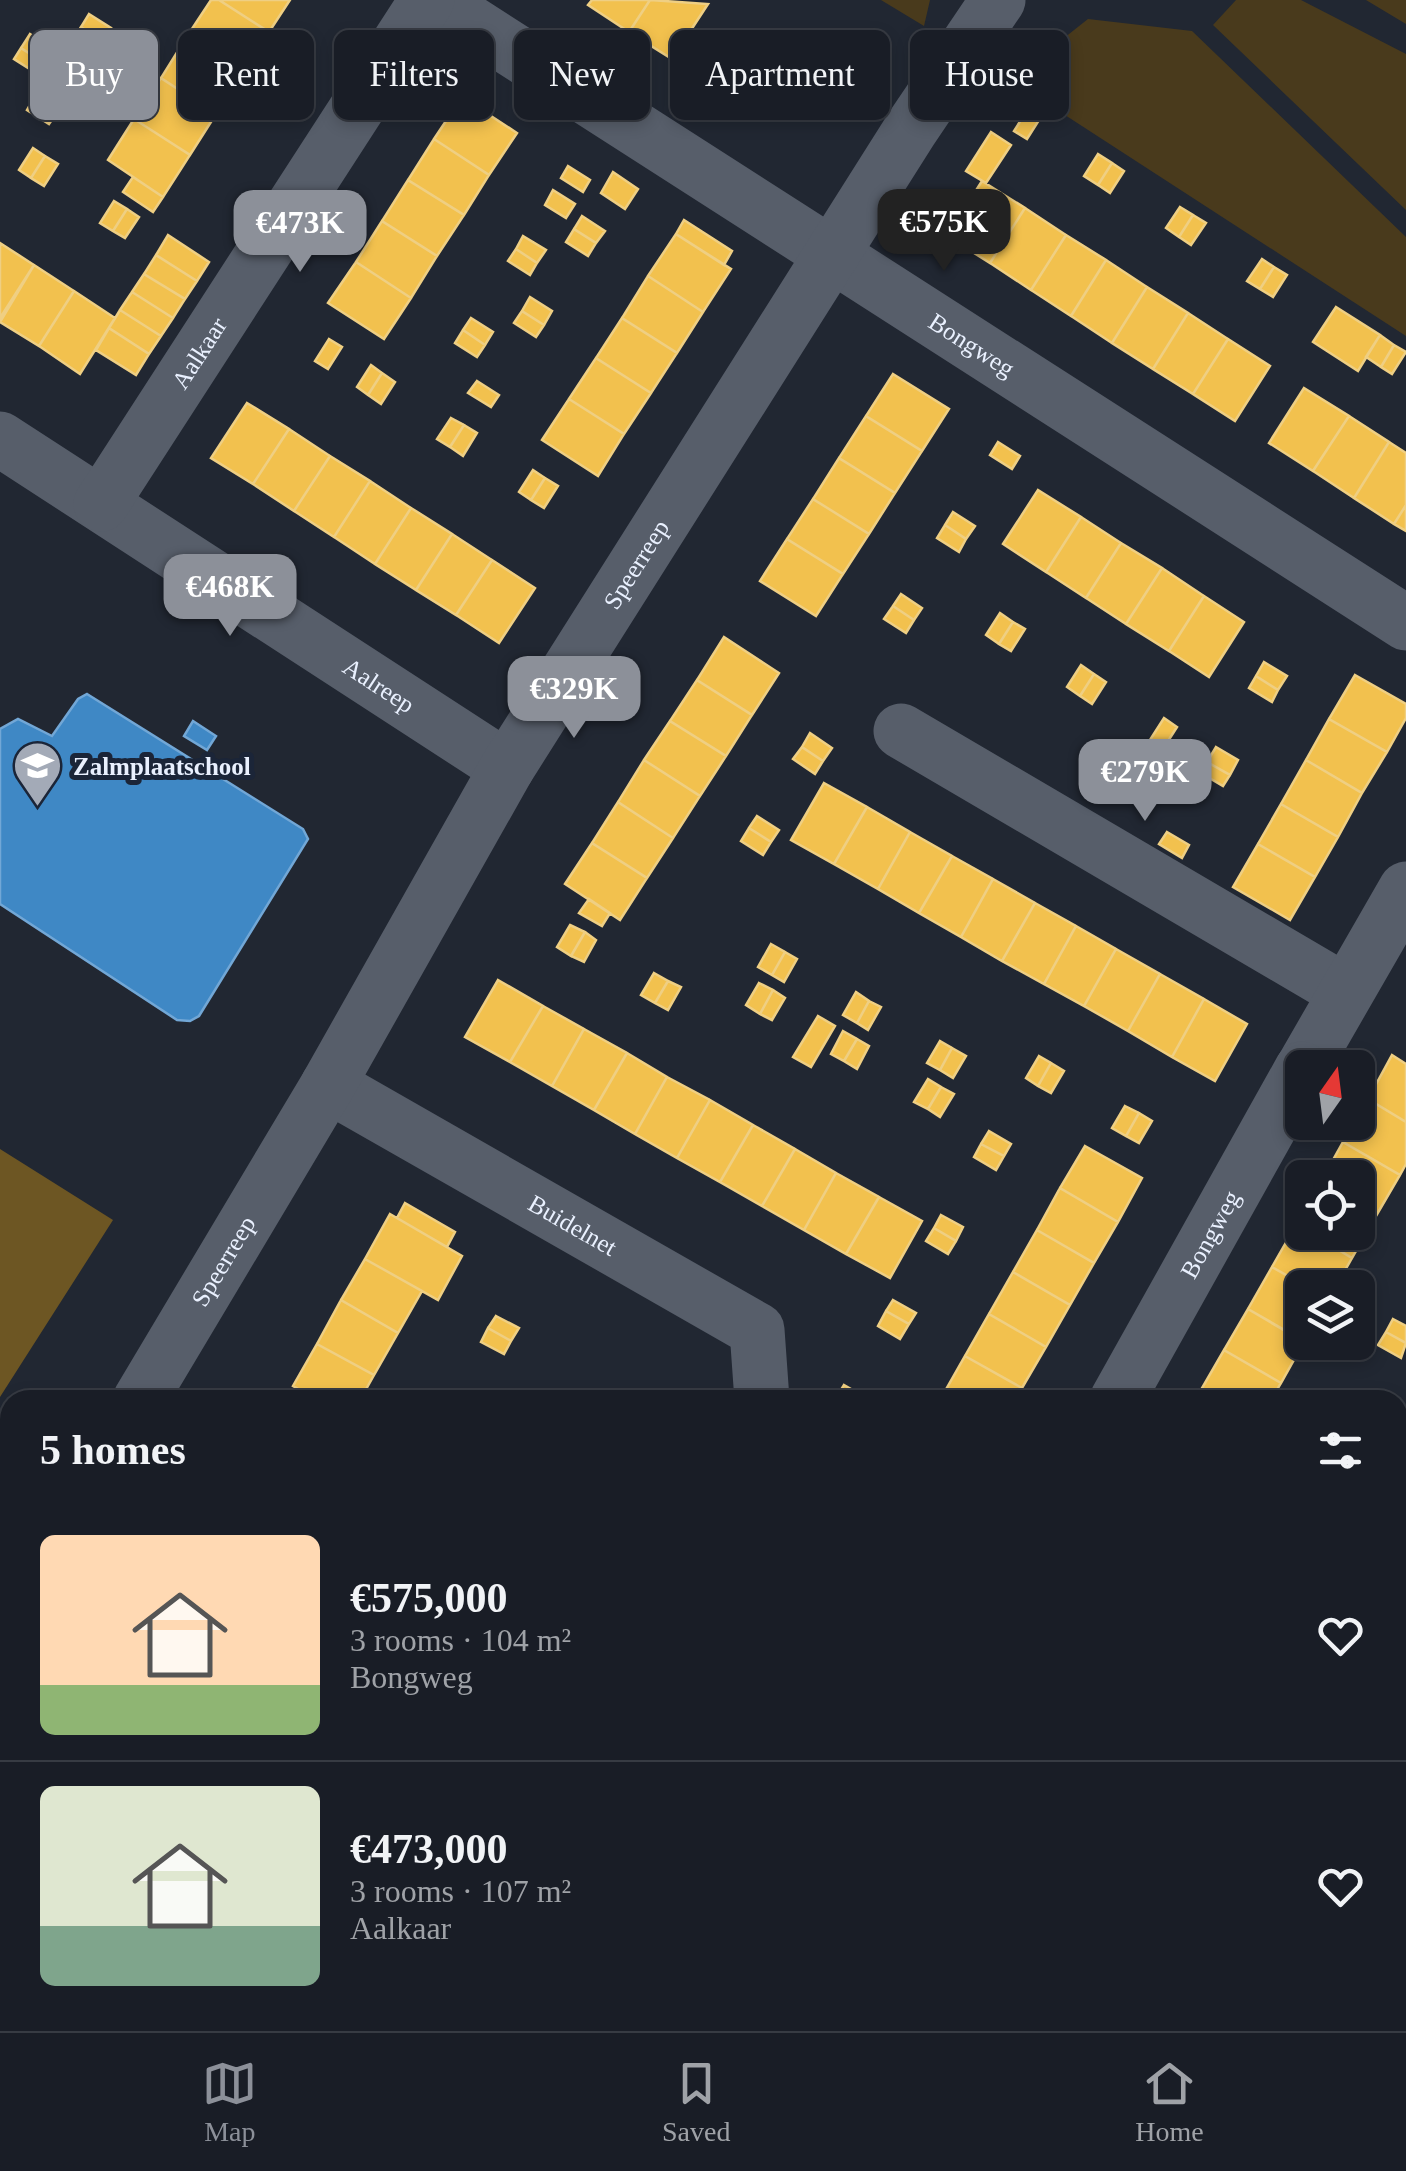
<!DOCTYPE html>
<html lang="en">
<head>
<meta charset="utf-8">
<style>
	:root { --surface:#191d26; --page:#262a32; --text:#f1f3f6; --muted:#9fa2a7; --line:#373b43; --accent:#8c9099 }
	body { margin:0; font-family:"Times New Roman",serif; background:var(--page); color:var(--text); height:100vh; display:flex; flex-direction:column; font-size:38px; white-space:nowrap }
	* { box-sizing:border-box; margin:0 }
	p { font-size:32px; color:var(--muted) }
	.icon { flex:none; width:55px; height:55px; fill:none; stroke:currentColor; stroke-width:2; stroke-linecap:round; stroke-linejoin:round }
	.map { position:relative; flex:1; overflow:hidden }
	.drawer { position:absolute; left:0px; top:1390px; width:1408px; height:642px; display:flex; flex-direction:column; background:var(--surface); border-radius:30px 30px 0 0; box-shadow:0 5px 15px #0003,0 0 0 2px var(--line) }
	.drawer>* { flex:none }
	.guide { position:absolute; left:30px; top:30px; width:1348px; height:90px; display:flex; gap:20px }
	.needle { width:65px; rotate:14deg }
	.buttons { position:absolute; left:1285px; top:1050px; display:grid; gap:20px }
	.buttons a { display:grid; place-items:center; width:90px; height:90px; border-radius:15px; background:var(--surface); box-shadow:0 5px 15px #0003,0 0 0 2px var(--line); font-size:50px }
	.price { position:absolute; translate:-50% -85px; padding:0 22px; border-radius:20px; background:var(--accent); color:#fff; font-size:32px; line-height:65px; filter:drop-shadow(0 2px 5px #0008) }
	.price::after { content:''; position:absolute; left:50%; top:60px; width:30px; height:22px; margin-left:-15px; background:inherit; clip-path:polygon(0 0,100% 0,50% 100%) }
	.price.current { background:#222; color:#fff }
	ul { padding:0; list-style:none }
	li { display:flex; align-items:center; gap:30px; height:250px; padding:0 40px }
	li+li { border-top:2px solid var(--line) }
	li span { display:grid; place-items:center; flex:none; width:280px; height:200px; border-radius:15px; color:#555 }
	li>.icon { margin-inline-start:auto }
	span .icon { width:120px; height:120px; fill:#fffc; stroke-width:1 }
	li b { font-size:42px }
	h2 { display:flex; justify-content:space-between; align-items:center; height:120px; padding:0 40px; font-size:42px }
	.pill { padding:0 35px; border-radius:15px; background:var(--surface); box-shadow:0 5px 15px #0003,0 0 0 2px var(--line); font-size:35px; line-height:90px }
	.pill.current { background:var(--accent); color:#fff }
	.tab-bar { display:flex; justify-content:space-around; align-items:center; height:140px; border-top:2px solid var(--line); background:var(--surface); font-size:28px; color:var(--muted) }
	.tab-bar a { display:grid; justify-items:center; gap:5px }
	.tab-bar .current { color:var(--accent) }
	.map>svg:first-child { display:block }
	.green { fill:#493a1c }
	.water { fill:#6d5623 }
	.homes { fill:#f2c14e; stroke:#efcf83; stroke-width:2.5 }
	.schools { fill:#3f88c5; stroke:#72a7d6; stroke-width:2.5 }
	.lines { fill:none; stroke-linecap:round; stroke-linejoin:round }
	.minor { stroke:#575e6a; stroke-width:55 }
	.labels { text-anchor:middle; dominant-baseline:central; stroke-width:10; stroke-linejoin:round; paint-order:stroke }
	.street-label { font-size:25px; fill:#e9f0fe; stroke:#1b2538 }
	.poi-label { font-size:25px; font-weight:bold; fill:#e9f0fe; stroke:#1b2538; text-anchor:start }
</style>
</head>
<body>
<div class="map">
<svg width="1406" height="2031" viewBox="0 0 1406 2031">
	<rect width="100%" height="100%" fill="#212732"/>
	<path class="green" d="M881,0H930L924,26Z
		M1236,0H1301L1406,54V210L1213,25Z
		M1366,0H1406V24Z
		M1088,19L1192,31L1406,237V336L1011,80Z
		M1338,2022L1352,2031H1183L1168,2023Z
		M827,2023H970L985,2031H842Z"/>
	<path class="water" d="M0,1149L113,1220L0,1397Z
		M1168,2023L1183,2031H985L970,2023Z"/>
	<path class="homes" d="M211,0H219L269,32L242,74L186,38Z
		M219,0H290L269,32Z
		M592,0H650L629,32L588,5Z
		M650,0L708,4L672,59L629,32Z
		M89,14L111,28L103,41L81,27Z
		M81,27L103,41L95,53L73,39Z
		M30,34L52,48L43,62L21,48Z
		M186,38L242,74L216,114L161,78Z
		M21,48L43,62L36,73L14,59Z
		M161,78L216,114L190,155L134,119Z
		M35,96L58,111L49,124L27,110Z
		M462,97L517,133L489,175L434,139Z
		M1028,109L1041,117L1027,139L1014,131Z
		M134,119L190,155L163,197L108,160Z
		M991,132L1011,145L986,183L966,171Z
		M434,139L489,175L464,215L408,180Z
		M33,148L45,156L31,178L19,170Z
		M1098,154L1112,163L1098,185L1084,176Z
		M45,156L58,164L44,186L31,178Z
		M1112,163L1124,171L1110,193L1098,185Z
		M568,166L590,180L583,192L561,178Z
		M613,172L638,189L625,209L601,193Z
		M133,177L163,197L153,212L123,192Z
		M408,180L464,215L437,256L382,221Z
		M982,181L1025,208L990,263L947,236Z
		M553,190L575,204L566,218L545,205Z
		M114,201L127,209L113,231L100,223Z
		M1180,207L1193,215L1179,237L1166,228Z
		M1025,208L1066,235L1031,290L990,263Z
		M127,209L139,217L125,238L113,231Z
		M1193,215L1206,223L1191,245L1179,237Z
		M582,216L605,231L596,243L574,229Z
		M684,220L732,251L724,265L676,234Z
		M382,221L437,256L411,298L356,262Z
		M574,229L596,243L588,256L566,242Z
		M676,234L731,269L703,312L648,276Z
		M168,235L209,262L197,281L156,255Z
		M1066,235L1106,260L1071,316L1031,290Z
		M523,236L546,250L537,263L516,249Z
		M0,243L34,265L0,318Z
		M516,249L537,263L530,275L508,261Z
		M156,255L197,281L185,299L144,274Z
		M1262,259L1274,267L1260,289L1247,281Z
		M1106,260L1147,287L1112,343L1071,316Z
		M356,262L411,298L384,339L328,303Z
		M34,265L74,291L39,346L0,322Z
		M1274,267L1287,275L1273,297L1260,289Z
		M144,274L185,299L173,318L132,292Z
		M648,276L703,312L677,353L622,318Z
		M1147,287L1188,313L1153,369L1112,343Z
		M74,291L115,318L80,374L39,346Z
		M132,292L173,318L161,336L120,310Z
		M530,297L552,311L544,325L522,311Z
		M1336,307L1380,335L1358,371L1313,342Z
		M120,310L161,336L149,354L109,328Z
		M522,311L544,325L536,337L514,323Z
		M1188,313L1228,339L1193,394L1153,369Z
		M471,318L493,332L485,345L463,330Z
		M622,318L677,353L651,393L596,358Z
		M109,328L149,354L136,375L96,350Z
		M463,330L485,345L477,357L455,343Z
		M1380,335L1394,345L1381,367L1366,357Z
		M329,339L342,347L328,369L315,361Z
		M1228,339L1270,366L1235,421L1193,394Z
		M1394,345L1406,352L1392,374L1381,367Z
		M596,358L651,393L624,434L569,399Z
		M371,365L382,373L368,395L357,387Z
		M382,373L395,382L381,404L368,395Z
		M893,374L949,409L922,451L866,416Z
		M477,381L499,395L491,407L468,393Z
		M1304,388L1349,416L1313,471L1269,443Z
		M569,399L624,434L598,476L542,440Z
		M247,403L289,429L253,484L211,458Z
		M866,416L922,451L895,493L839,458Z
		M1349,416L1389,442L1354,498L1313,471Z
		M451,418L464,425L450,447L437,439Z
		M464,425L477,433L463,456L450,447Z
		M289,429L330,456L294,511L253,484Z
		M998,442L1020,456L1012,469L990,455Z
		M1389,442L1406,453V505L1394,524L1354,498Z
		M330,456L370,481L334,537L294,511Z
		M839,458L895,493L869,534L813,499Z
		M533,470L545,478L531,500L519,492Z
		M545,478L558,486L544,508L531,500Z
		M370,481L411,508L375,564L334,537Z
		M1038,490L1081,517L1046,572L1003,544Z
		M813,499L869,534L843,574L787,539Z
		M1406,505V531L1394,524Z
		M411,508L452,534L416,590L375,564Z
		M953,512L975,526L966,539L945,525Z
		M1081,517L1121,543L1086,598L1046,572Z
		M945,525L966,539L959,552L937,538Z
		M452,534L492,560L456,615L416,590Z
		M787,539L843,574L816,616L760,581Z
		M1121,543L1162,568L1126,624L1086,598Z
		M492,560L535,588L499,643L456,615Z
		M1162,568L1204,596L1169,651L1126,624Z
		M901,594L922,608L914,620L893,606Z
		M1204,596L1244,622L1209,677L1169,651Z
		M893,606L914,620L906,633L884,619Z
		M1000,613L1013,622L999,644L986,635Z
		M1013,622L1025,629L1011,651L999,644Z
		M724,637L779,673L752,715L697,680Z
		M1264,662L1287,676L1278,690L1256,676Z
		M1081,665L1094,674L1080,696L1067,687Z
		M1094,674L1106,682L1092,704L1080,696Z
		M1355,675L1406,704V718L1387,752L1329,719Z
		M1256,676L1278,690L1272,702L1249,688Z
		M697,680L752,715L726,756L670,721Z
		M1164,718L1177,727L1163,749L1150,740Z
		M1329,719L1387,752L1362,793L1306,760Z
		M670,721L726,756L700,796L644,760Z
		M810,733L832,748L823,761L802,747Z
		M802,747L823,761L815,774L793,759Z
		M1216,747L1238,760L1230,775L1207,762Z
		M644,760L700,796L673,838L618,802Z
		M1306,760L1362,793L1338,837L1281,804Z
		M1207,762L1230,775L1223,786L1201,773Z
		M824,783L867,807L834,864L791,840Z
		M618,802L673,838L647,878L592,843Z
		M1281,804L1338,837L1315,877L1258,844Z
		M867,807L910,832L878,889L834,864Z
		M757,816L779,830L771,842L749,828Z
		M749,828L771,842L763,855L741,841Z
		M910,832L952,856L919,913L878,889Z
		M1167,832L1189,845L1182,858L1159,844Z
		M592,843L647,878L620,920L565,884Z
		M1258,844L1315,877L1290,920L1233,887Z
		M952,856L993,879L961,937L919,913Z
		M993,879L1035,903L1002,961L961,937Z
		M589,899L610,913L602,926L579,913Z
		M1035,903L1076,926L1044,984L1002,961Z
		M570,925L585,932L571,956L557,947Z
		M1076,926L1116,949L1084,1006L1044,984Z
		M585,932L596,940L584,962L571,956Z
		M771,944L785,952L772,975L758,967Z
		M1116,949L1160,974L1128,1031L1084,1006Z
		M785,952L797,959L784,982L772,975Z
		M654,973L668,981L655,1003L641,995Z
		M1160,974L1204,999L1172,1057L1128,1031Z
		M498,980L543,1006L510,1062L465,1037Z
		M668,981L681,987L668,1010L655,1003Z
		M759,983L773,990L760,1014L746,1005Z
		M773,990L785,998L772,1020L760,1014Z
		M856,992L869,1001L857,1023L843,1015Z
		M1204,999L1247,1024L1215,1081L1172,1057Z
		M869,1001L881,1007L868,1030L857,1023Z
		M543,1006L584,1029L552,1086L510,1062Z
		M818,1016L835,1026L811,1067L793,1057Z
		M584,1029L627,1053L594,1110L552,1086Z
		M843,1031L857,1039L844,1061L831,1054Z
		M857,1039L869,1046L857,1069L844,1061Z
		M940,1041L952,1048L940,1070L927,1063Z
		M952,1048L966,1056L953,1078L940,1070Z
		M627,1053L667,1077L635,1134L594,1110Z
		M1392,1055L1406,1064V1122L1368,1099Z
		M1039,1056L1051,1063L1038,1086L1026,1078Z
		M1051,1063L1064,1071L1051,1093L1038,1086Z
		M667,1077L710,1100L677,1158L635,1134Z
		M928,1079L941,1087L928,1109L914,1102Z
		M941,1087L954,1094L940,1117L928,1109Z
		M1368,1099L1406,1122V1164L1400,1175L1343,1142Z
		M710,1100L753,1125L720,1182L677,1158Z
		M1125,1106L1139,1113L1126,1136L1112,1128Z
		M1139,1113L1152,1121L1139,1143L1126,1136Z
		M753,1125L795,1149L762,1206L720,1182Z
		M989,1131L1011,1144L1004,1156L981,1144Z
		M1343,1142L1400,1175L1376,1216L1358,1206V1178H1323Z
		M981,1144L1004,1156L996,1170L974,1157Z
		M1085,1146L1142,1178L1118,1222L1060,1188Z
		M795,1149L836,1173L804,1230L762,1206Z
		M836,1173L879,1197L846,1254L804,1230Z
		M1060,1188L1118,1222L1094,1263L1037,1230Z
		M879,1197L922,1221L890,1278L846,1254Z
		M405,1203L455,1232L447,1247L397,1218Z
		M1358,1206L1376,1216L1352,1258L1309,1232H1358Z
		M390,1214L462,1256L438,1300L365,1259Z
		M941,1215L963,1227L956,1241L934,1228Z
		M1296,1225L1352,1258L1335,1288H1309L1272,1267Z
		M934,1228L956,1241L948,1254L926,1241Z
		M1037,1230L1094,1263L1070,1305L1013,1272Z
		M365,1259L422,1291L398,1333L341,1300Z
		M1272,1267L1309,1288H1302V1340L1248,1309Z
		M1013,1272L1070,1305L1046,1347L989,1314Z
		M341,1300L398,1333L374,1375L317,1344Z
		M893,1300L916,1313L909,1324L886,1311Z
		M1248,1309L1304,1342L1281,1383L1224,1350Z
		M886,1311L909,1324L900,1339L878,1326Z
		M989,1314L1046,1347L1022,1388L965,1356Z
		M496,1316L519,1328L511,1341L488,1328Z
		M1393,1319L1406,1326V1343L1386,1332Z
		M488,1328L511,1341L504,1354L481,1342Z
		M1386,1332L1406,1343L1401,1358L1378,1345Z
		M317,1344L374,1375L360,1400H318L293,1386Z
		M1224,1350L1281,1383L1271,1400H1207L1198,1395Z
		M965,1356L1022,1388L1016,1400H940Z
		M844,1385L867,1398L865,1400L836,1398Z
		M1399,1568L1406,1572V1626L1398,1622Z
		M1398,1622L1406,1626V1682L1398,1677Z
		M1398,1677L1406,1682L1398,1704Z
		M10,1873V1919L0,1913V1891Z
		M0,1913L10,1919V1971L0,1966Z
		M1406,1925V1961L1398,1956V1940Z
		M0,1966L10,1971L12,2024L0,2017Z
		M0,2017L12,2024L8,2031H0Z
		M379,2022H400L395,2031Z
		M400,2022H452L448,2031H395Z
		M452,2022H506L501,2031H448Z
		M506,2022H533L548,2031H501Z"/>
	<path class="schools" d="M87,694L303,829L308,839L199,1016L190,1021L177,1020L0,904V729L18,719L52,736L78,699Z
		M193,721L216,736L207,750L184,736Z"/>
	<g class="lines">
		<g class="minor">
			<path id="s1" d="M435,0L1406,623"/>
			<path id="s2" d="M0,439L507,768"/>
			<path id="s3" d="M101,504L427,0"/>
			<path d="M901,731L1346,992"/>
			<path d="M1303,1068L1406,889"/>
			<path id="s4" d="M328,1085L757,1330L762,1400"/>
			<path id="s5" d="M140,1400L328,1085L507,768L911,129L998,0"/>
			<path id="s6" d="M1117,1400L1302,1069"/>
			<path d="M0,1640L10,1623"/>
			<path d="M1398,1806L1406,1811"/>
			<path d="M755,2022L769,2031"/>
		</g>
	</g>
	<defs>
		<symbol id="school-pin" viewBox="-11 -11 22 30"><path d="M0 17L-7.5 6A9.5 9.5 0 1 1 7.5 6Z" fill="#a3aab7" stroke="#1b2538"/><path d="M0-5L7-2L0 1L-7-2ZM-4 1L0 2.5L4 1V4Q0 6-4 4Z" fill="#fff"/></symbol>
	</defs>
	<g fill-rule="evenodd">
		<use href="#school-pin" x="10" y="738" width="55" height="75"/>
	</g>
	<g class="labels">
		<g class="street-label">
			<text stroke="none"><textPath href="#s1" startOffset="638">Bongweg</textPath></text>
			<text stroke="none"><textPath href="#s3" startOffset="180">Aalkaar</textPath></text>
			<text stroke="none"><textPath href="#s5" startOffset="972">Speerreep</textPath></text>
			<text stroke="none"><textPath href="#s2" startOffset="452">Aalreep</textPath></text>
			<text stroke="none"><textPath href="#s4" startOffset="282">Buidelnet</textPath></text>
			<text stroke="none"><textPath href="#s6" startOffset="190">Bongweg</textPath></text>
			<text stroke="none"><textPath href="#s5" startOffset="162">Speerreep</textPath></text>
		</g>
		<g class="poi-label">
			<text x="73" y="766">Zalmplaatschool</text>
		</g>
	</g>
</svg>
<div class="buttons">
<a><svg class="needle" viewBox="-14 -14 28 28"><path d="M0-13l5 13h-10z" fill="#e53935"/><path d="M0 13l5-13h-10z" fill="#9fa2a7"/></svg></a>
<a><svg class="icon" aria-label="locate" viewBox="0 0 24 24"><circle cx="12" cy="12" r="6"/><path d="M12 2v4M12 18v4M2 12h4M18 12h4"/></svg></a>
<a><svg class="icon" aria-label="layers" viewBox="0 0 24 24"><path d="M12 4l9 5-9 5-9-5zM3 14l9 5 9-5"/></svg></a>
</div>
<b class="price current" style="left:944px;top:274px">€575K</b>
<b class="price" style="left:300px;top:275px">€473K</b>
<b class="price" style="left:230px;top:639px">€468K</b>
<b class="price" style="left:574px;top:741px">€329K</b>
<b class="price" style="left:1145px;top:824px">€279K</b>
<div class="guide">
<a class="pill current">Buy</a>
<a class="pill">Rent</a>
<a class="pill">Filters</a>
<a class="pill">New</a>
<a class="pill">Apartment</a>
<a class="pill">House</a>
</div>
<section class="drawer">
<h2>5 homes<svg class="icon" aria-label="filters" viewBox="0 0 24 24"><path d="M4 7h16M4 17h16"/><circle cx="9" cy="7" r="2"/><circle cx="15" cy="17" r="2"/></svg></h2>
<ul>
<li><span style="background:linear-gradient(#ffd9b3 75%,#8fb573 0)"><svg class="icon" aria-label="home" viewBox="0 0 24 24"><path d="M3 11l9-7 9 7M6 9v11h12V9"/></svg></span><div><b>€575,000</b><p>3 rooms · 104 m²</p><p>Bongweg</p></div><svg class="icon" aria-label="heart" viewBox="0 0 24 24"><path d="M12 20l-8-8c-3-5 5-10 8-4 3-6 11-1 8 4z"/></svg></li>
<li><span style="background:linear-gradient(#dfe7d0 70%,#7fa58c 0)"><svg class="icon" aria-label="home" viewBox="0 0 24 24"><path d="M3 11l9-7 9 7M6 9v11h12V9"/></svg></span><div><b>€473,000</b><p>3 rooms · 107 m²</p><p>Aalkaar</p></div><svg class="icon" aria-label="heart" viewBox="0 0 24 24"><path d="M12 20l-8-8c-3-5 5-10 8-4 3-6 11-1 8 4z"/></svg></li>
</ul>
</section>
</div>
<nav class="tab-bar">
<a class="current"><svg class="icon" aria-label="map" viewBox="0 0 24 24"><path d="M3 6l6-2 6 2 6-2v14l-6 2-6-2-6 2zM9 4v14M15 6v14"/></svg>Map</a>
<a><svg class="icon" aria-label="saved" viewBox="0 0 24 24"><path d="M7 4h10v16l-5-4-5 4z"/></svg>Saved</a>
<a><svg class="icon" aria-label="home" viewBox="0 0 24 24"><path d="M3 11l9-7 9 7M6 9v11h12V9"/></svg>Home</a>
</nav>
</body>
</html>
